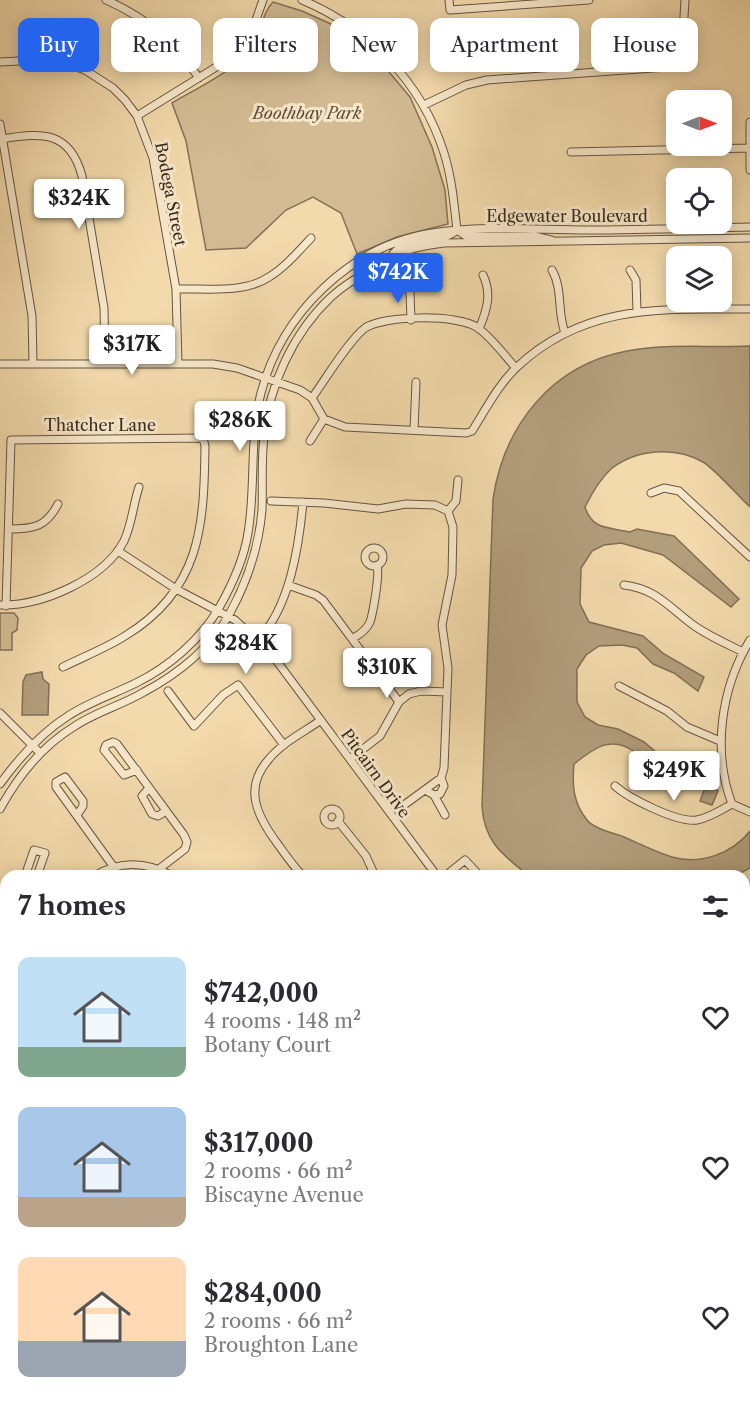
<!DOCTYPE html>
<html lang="en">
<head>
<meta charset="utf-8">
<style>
	:root { --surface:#fff; --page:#f2f2f3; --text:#2b2b33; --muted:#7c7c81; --accent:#2563eb }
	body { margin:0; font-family:"Libre Caslon Text",serif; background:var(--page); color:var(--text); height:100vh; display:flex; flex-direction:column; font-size:22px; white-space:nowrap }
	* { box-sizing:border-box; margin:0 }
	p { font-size:20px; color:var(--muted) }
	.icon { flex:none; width:33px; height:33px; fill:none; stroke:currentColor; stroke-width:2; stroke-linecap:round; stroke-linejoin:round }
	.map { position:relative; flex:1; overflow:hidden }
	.details { position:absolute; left:0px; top:870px; width:750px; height:536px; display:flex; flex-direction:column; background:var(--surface); border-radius:18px 18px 0 0; box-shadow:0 3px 15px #0003 }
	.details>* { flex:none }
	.top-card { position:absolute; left:18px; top:18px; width:714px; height:54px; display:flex; gap:12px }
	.needle { width:39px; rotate:90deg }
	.buttons { position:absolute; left:666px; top:90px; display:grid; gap:12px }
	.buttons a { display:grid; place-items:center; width:66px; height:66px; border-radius:12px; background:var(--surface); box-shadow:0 3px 15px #0003; font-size:30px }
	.price { position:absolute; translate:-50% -51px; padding:0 14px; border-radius:6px; background:#fff; color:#222; font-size:20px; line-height:39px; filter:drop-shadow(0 2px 3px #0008) }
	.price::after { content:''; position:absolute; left:50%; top:36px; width:18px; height:14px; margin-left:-9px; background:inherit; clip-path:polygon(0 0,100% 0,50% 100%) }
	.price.current { background:var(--accent); color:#fff }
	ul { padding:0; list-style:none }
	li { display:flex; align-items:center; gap:18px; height:150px; padding:0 18px }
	li span { display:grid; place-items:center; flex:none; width:168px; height:120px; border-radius:12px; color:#555 }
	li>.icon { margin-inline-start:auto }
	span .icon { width:72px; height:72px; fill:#fffc; stroke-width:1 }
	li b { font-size:26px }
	h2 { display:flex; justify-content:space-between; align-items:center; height:72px; padding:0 18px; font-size:26px }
	.chip { padding:0 21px; border-radius:12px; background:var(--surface); box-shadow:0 3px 15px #0003; font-size:21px; line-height:54px }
	.chip.current { background:var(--accent); color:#fff }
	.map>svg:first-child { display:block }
	.green { fill:#d3bc94; stroke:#847259; stroke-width:1.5 }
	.wetland { fill:url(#wetland-marsh); stroke:#847259; stroke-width:1.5 }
	.water { fill:#b39e7c; stroke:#816f56; stroke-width:1.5 }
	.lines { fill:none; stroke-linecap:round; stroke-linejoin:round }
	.minor-casing { stroke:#655542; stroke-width:9 }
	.minor { stroke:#f7e7c9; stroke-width:7 }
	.labels { text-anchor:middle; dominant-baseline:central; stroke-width:6; stroke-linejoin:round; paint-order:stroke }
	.park-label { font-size:16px; font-style:italic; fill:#5d4e3c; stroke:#f7e7c9 }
	.street-label { font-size:16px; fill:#36291e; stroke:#f7e7c9 }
</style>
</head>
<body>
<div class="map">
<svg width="750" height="1405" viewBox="0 0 750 1405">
	<defs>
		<pattern id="wetland-marsh" width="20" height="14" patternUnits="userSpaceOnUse" patternTransform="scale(1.5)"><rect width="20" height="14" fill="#d3bc94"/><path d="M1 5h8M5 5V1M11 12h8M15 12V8" fill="none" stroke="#ac9978"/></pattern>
	</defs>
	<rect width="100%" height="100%" fill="#f3daac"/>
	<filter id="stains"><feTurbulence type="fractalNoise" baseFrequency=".00333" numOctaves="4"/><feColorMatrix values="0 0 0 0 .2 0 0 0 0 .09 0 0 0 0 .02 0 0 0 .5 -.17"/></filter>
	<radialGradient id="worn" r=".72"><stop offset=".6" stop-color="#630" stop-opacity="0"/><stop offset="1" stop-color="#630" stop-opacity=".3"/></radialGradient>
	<path class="green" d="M273,2L302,11L331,24L384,66L410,97L432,147L445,190L448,224L397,237L357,254L341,213L313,197L286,210L246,248L206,250L186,141L172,103C197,88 239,69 254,44C262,31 262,13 273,2Z
		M0,613H14L18,618L17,630L12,633V650H0Z"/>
	<path class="wetland" d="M6,1256V1297L0,1296V1257Z
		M401,1400H443L445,1405H404Z"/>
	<path class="water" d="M750,346V507C738,496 716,470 703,462C675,446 636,449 611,469C600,479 592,493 585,507C592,530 608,527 630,532L637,529L674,536L739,599L731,607L663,555L621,543L604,545L592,551L581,568L580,604L589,622L643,636L664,654L704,677L698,691L674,673L653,664L637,648L622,645L599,646L586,655L577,669V702L585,717L598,725L618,729L644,742L662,757L702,774L696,789C682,782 666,777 654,769C647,765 642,758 636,753C612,734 594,748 574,764C572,785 573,803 587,820C594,829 614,833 624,837C640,844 656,852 672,857C700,865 732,854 750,831V868L735,876H529C503,855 484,842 482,806L493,499C504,426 551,365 627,351C667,343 710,348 750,346Z
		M42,672L43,679L49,684L48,715H22L23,682L26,675Z
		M703,780L717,786L716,789L718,791L712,805L700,801L705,788L700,784Z
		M744,1006L750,1013V1116L744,1108Z
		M0,1183H6V1256L0,1257Z
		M318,1400H388L392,1405H322Z
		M443,1400H537L539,1405H445Z"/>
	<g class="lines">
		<defs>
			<path id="minor" d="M106,0C147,18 173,41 199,78
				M302,0C369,28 422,83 444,153C452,178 454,204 457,230
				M449,0L450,10L589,0
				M0,62L38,60L68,64L85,70L113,88L125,100L137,116L153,158L176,289L178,364
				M424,105L466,85L487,80L681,66L685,0
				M137,116L234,56L248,42L263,0
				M750,122V170
				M0,124L32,316L33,363
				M2,139C42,132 70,131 82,176L104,308L105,364
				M571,152L750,148
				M457,230L466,236H534L551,240
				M392,255C406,235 440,246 457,230
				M552,270C563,289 557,312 565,333
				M630,270L636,280L637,311
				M405,282L410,293L411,320
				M176,289C205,288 244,294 269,277C285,267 298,252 311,238
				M479,329C487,310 492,294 483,275
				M0,364H213L237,368L300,390L312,398L324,419L345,427L466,433L472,431C486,409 498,385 517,367C585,303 664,309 750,309
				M312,398C325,380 349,340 365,328C385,315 459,314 478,328C492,338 504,355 516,368
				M414,430L416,382
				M310,441L324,419
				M651,493L664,488L679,491L750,557
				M271,501L324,503L378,509L406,504L435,505L448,511
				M9,529C34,529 46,527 58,504
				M365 557a9 9 0 1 1 18 0a9 9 0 1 1-18 0Z
				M118,551L176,589L235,620L270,652L437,876
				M288,585L316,595L323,600L399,702
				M624,585C658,589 670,609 696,627C711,637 727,644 743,652
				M0,605C42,606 104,579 124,541C132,524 133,505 139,487
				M6,606L11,440L203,438L205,446C204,526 201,590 125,636C106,648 83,657 63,667
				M352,639C359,635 367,630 370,622C373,613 380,574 377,565
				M258,640C290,607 299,546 303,502
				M619,686L667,711L687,727L720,741
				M168,691L194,726L223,695L238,685L284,745
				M0,713L40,753
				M350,759L380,736L399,702L409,694L421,691L447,692
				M137,770L124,775L104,750L106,745L113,742L117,744L184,835L187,842L185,849L159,869
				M0,784C19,758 41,733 68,716C89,702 114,694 136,683C169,667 201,639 219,608C232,585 244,559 248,533C256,486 249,439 261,393C281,314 350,246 432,233C483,225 537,230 588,230C642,230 696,228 750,227
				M615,786C630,799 678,823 697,820C709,818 721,810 732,804
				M149,788L142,796L152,814L158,816L166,811
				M425,790L434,795L440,794L444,786L441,778
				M434,795L445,815
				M732,804C712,751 721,688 750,640
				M732,804L750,812
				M404,805L441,778L444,768L448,668L442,625L452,575L453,527L448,511L456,501L458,480
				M0,809C18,776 42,746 75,726C96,712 122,705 144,692C178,674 212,647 230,613C248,580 259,547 262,510C263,486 261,461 264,437C269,385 293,333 331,297C344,285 361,275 376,267C387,261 397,253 409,250C420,246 432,245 444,243L750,238
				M324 817a8 8 0 1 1 16 0a8 8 0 1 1-16 0Z
				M77,815L83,806V801L65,777L56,782V787L113,866
				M338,821L366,856L375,876
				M25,876L34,850L45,853L37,876
				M94,876C119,861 146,861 172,876
				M303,876C293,866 285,854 277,843C257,816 243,788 269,759C283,742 304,732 321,720
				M445,876L465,860L480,876
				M744,911L750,907
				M744,948L750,955
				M0,990L6,993
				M0,1013L6,1018
				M0,1160L6,1159
				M744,1207L750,1213
				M750,1257C739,1285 743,1369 750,1400
				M0,1322L6,1320
				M295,1400L299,1405
				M605,1405L672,1401L688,1405"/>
		</defs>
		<use href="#minor" class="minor-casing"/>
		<use href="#minor" class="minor"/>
	</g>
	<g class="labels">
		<g class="park-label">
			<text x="307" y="113">Boothbay Park</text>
		</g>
		<g class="street-label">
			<text transform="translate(171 194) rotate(79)">Bodega Street</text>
			<text x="567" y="216">Edgewater Boulevard</text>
			<text x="100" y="425">Thatcher Lane</text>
			<text transform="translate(376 773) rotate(54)">Pitcairn Drive</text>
		</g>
	</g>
	<rect width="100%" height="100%" filter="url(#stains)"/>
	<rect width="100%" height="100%" fill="url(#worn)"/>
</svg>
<div class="buttons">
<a><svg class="needle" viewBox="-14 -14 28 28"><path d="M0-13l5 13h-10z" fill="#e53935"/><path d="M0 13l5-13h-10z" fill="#7c7c81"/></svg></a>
<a><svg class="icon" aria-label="locate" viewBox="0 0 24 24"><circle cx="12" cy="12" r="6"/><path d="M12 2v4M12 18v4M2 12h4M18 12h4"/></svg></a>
<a><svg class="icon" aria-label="layers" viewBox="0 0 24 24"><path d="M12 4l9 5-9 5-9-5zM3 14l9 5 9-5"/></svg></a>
</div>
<b class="price" style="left:79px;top:230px">$324K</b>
<b class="price current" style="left:398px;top:304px">$742K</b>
<b class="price" style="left:132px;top:376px">$317K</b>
<b class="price" style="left:240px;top:452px">$286K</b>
<b class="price" style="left:246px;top:675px">$284K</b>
<b class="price" style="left:387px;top:699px">$310K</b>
<b class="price" style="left:674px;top:802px">$249K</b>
<div class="top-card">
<a class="chip current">Buy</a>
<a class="chip">Rent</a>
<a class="chip">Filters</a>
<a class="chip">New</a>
<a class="chip">Apartment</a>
<a class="chip">House</a>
</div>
<section class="details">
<h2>7 homes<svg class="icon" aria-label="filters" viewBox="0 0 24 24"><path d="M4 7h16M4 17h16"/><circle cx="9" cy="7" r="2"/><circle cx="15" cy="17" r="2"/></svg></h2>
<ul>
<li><span style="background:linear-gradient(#bfe0f5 75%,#7fa58c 0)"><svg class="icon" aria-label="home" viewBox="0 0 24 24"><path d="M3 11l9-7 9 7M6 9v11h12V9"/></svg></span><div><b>$742,000</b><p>4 rooms · 148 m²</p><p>Botany Court</p></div><svg class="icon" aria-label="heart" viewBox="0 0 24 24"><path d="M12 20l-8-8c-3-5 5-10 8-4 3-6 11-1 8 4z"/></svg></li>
<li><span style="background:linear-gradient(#a9c7e8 75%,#b9a48a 0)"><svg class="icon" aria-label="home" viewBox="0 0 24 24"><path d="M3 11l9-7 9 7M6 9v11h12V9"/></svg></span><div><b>$317,000</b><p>2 rooms · 66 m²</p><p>Biscayne Avenue</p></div><svg class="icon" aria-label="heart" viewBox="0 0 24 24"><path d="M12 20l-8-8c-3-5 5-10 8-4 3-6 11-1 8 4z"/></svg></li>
<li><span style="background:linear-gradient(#ffd9b3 70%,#9aa5b1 0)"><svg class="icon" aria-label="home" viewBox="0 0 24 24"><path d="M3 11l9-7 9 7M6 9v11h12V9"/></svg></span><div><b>$284,000</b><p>2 rooms · 66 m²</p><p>Broughton Lane</p></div><svg class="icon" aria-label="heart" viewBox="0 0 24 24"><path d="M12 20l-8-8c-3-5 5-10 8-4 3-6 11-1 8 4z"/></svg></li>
</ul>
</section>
</div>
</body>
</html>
